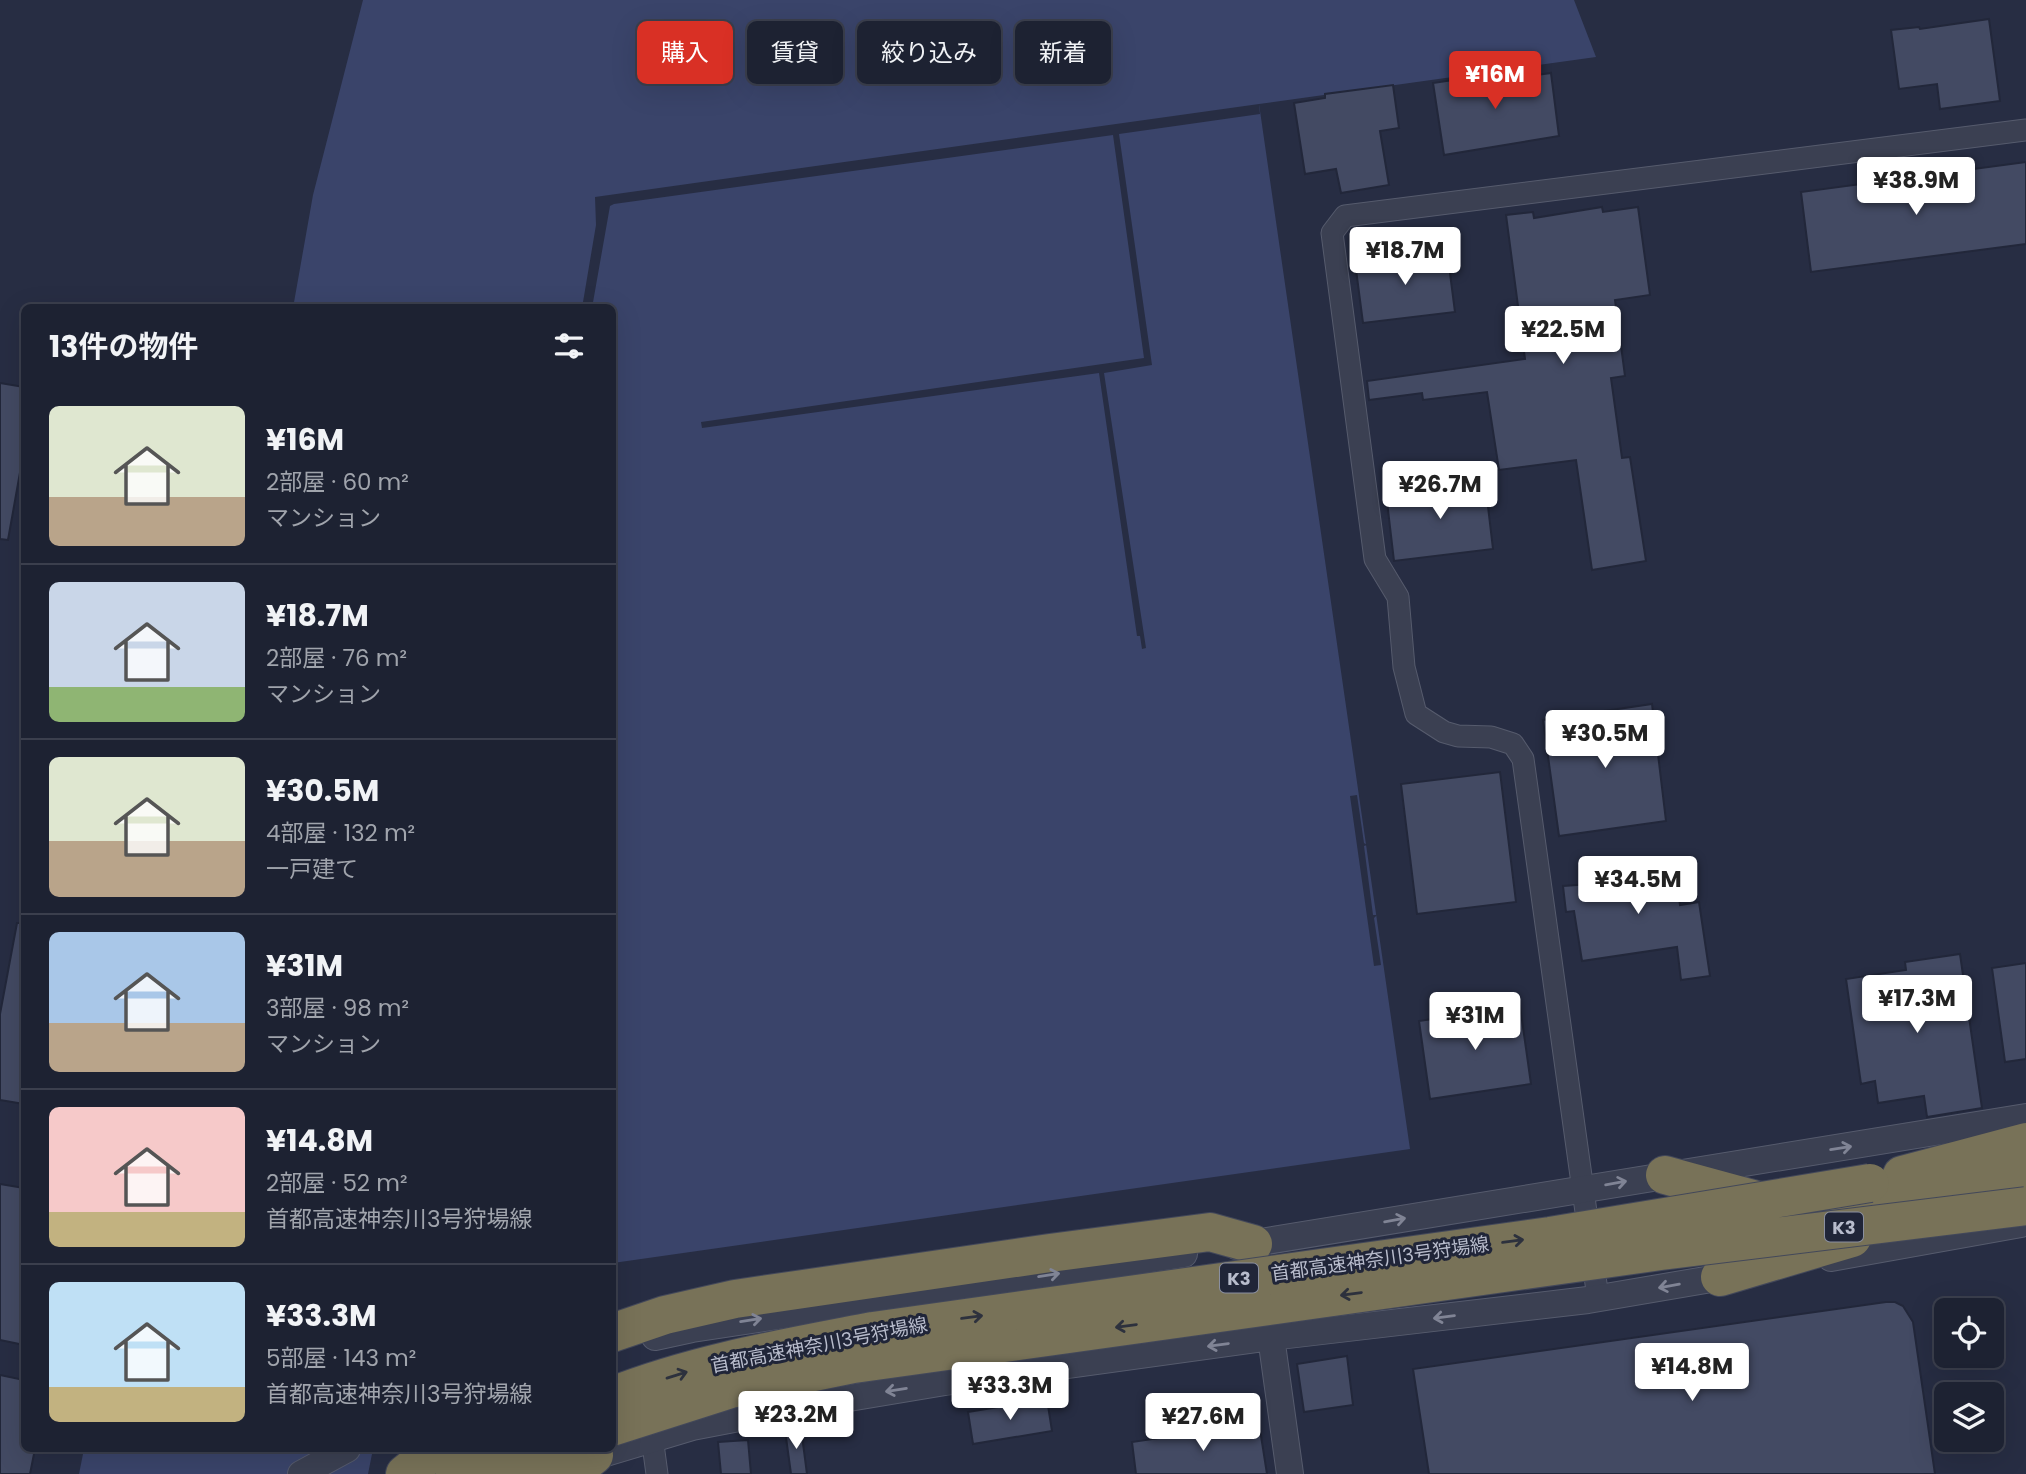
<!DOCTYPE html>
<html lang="ja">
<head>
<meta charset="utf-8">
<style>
	:root { --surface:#1d2232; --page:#252a3a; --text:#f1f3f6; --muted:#a0a4ac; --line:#3b3f4d; --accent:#d93025 }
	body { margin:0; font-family:Poppins,"Noto Sans JP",sans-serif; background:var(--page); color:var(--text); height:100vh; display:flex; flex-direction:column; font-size:26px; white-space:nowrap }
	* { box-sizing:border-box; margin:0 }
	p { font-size:23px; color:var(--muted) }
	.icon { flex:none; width:38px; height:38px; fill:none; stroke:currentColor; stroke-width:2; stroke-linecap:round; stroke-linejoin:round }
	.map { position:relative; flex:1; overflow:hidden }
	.details { position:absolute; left:21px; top:304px; width:595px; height:1148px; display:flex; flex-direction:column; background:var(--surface); border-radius:10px; box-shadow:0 7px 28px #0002,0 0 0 2px var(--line) }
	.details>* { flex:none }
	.guide { position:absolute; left:637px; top:21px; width:665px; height:63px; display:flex; gap:14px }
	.buttons { position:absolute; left:1934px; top:1298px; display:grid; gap:14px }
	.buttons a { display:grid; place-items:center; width:70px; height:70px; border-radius:10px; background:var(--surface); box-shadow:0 7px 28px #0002,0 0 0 2px var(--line); font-size:35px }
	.price { position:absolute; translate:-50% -60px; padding:0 16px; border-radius:7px; background:#fff; color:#222; font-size:23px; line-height:46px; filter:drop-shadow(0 2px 4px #0008) }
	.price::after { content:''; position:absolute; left:50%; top:42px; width:21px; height:16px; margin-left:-10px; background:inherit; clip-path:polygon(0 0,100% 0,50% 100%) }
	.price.selected { background:var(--accent); color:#fff }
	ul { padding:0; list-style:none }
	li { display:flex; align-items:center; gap:21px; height:175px; padding:0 28px }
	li+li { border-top:2px solid var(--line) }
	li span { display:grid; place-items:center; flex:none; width:196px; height:140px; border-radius:10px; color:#555 }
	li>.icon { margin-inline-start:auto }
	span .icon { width:84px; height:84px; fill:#fffc; stroke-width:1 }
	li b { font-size:30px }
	h2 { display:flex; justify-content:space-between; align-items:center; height:84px; padding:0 28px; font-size:30px }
	.tag { padding:0 24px; border-radius:10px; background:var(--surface); box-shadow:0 7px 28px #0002,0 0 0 2px var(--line); font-size:24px; line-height:63px }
	.tag.selected { background:var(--accent); color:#fff }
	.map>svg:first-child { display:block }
	.water { fill:#3a446a }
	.pier { fill:#272d43 }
	.building { fill:#434a63; stroke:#22273a; stroke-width:2 }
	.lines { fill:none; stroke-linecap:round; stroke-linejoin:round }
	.minor-casing { stroke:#565b6d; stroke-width:23 }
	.tertiary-casing { stroke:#565b6d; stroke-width:28 }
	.motorway-casing { stroke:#43485a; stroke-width:40 }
	.minor { stroke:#3b4052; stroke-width:21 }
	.tertiary { stroke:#3b4052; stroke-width:26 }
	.motorway { stroke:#787258; stroke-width:38 }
	.motorway-bridge-casing { stroke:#43485a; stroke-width:40; stroke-linecap:butt }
	.motorway-bridge { stroke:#787258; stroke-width:38 }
	.oneway { stroke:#808495 }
	.oneway2 { stroke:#2d313d }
	.labels { text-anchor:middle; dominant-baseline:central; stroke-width:6; stroke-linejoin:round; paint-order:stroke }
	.shield { fill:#202538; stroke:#8a8fa0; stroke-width:2 }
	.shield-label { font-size:18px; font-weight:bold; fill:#b8bccc }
	.street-label { font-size:19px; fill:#b8bccc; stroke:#202538 }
</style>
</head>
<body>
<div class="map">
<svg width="2026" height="1474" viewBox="0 0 2026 1474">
	<rect width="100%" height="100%" fill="#272d43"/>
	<path class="water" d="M363,0H1574L1596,57L1259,104L1410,1149L613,1263L612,308H293L313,195Z
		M84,1449H373L368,1474H79Z"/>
	<path class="pier" d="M1259,104L1260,114L1119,134L1152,365L1104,373L1146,648L1142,649L1140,636H1137L1099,373L702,428L701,422L1144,358L1113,135L614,204L610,206L592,308H582L596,225L595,197Z
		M1357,795L1364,843L1367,845L1364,846L1373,915H1377L1374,918L1381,965L1374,966L1350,796Z"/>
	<path class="building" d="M1989,19L2000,101L1940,109L1937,84L1899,89L1891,30L1919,27L1920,29Z
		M1513,71L1514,78L1551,73L1559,136L1444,155L1433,83Z
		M1393,85L1399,128L1380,131L1389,185L1341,193L1336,169L1305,174L1294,103L1325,98V94Z
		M2026,162V244L1811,272L1801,192Z
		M1602,207L1603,212L1638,207L1650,295L1615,300L1625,376L1611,378L1622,458L1630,457L1646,561L1592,570L1576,460L1499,470L1487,392L1423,400L1422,393L1369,400L1367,381L1525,359L1506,215L1533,212L1534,218Z
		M1447,250L1455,312L1363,323L1355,262Z
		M0,383L24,387V450L8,540L0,539Z
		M1485,481L1493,549L1394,561L1386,493Z
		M1652,704L1666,821L1559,836L1543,720Z
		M1500,772L1516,902L1417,914L1401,784Z
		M1674,859L1680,905L1699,902L1710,976L1681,980L1677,947L1582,961L1574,911L1566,912L1563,886L1590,884L1588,871Z
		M17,923H24V1104L0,1100V1014Z
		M1960,954L1982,1108L1927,1117L1924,1096L1878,1103L1875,1081L1861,1084L1846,979L1906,970L1905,962Z
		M2026,963V1059L2005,1062L1992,968Z
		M1520,1006L1531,1084L1430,1099L1419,1021Z
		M0,1184L24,1188V1345L0,1340Z
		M1886,1302H1895L1903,1306L1913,1322L1935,1474H1429L1413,1369Z
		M1347,1356L1353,1405L1304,1412L1297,1364Z
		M0,1375L24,1380V1449H35L30,1474H0Z
		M1047,1399L1052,1431L973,1444L968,1412Z
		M1259,1423L1267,1474H1136L1132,1442Z
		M801,1428L807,1474H791L785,1430Z
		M748,1440L751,1474H721L718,1442Z"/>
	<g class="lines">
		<defs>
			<path id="minor" d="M1598,1298L1523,759L1513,744L1491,737L1458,736L1444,732L1416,714L1404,667L1398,597L1375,559L1332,233L1345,216L2026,130
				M652,1437L657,1474"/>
			<path id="tertiary" d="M1236,1246L2026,1117
				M1831,1258L2021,1224
				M655,1337L692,1329L1184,1254
				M1271,1337L1290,1474
				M579,1461L692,1427L813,1404L945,1382L1271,1337L1588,1300L1735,1275
				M301,1474L347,1449"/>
			<path id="motorway" d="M1665,1175L1793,1210L1902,1201L2026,1172
				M1902,1175L2026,1142
				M1720,1277L1852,1238
				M612,1333L665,1315L735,1299L1050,1253L1210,1232L1253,1244
				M405,1474L436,1449
				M455,1474L498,1449
				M509,1474L560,1449
				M570,1474L594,1455"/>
		</defs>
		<use href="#minor" class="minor-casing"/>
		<use href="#tertiary" class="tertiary-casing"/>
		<use href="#motorway" class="motorway-casing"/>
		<use href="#minor" class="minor"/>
		<use href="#tertiary" class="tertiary"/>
		<use href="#motorway" class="motorway"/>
		<defs>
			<path id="motorway-bridge" d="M612,1396C696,1363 785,1348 873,1331L1550,1236L1870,1183
				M612,1427L731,1389L854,1364L1661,1251L2026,1206"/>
		</defs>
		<use href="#motorway-bridge" class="motorway-bridge-casing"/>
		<use href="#motorway-bridge" class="motorway-bridge"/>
	</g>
	<defs><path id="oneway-shaft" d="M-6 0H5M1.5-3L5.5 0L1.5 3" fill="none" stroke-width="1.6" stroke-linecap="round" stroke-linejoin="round" transform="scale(1.75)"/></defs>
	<g class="oneway">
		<use href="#oneway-shaft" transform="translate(1841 1148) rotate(-9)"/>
		<use href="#oneway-shaft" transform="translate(1616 1183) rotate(-10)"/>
		<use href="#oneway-shaft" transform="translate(1395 1220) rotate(-10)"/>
		<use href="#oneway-shaft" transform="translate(1049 1275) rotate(-9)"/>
		<use href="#oneway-shaft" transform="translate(1669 1286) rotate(170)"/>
		<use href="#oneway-shaft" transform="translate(1444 1317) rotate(173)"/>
		<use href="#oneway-shaft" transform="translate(751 1320) rotate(-9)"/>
		<use href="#oneway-shaft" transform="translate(1218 1345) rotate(172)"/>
		<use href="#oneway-shaft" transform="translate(896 1390) rotate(171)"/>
	</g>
	<g class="oneway2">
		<use href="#oneway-shaft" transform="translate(1513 1241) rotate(-8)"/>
		<use href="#oneway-shaft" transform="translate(1351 1294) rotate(172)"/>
		<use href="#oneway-shaft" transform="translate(972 1317) rotate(-8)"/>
		<use href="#oneway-shaft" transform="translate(1126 1326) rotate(172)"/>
		<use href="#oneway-shaft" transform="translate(677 1375) rotate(-17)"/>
	</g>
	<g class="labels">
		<g class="shield">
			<rect x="1825" y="1212.5" width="38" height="29" rx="5"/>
			<rect x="1220" y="1263.5" width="38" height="29" rx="5"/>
		</g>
		<g class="shield-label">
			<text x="1844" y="1227">K3</text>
			<text x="1239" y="1278">K3</text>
		</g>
		<g class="street-label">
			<text transform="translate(1380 1259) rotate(-8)">首都高速神奈川3号狩場線</text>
			<text transform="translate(819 1345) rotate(-11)">首都高速神奈川3号狩場線</text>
		</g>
	</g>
</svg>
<div class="buttons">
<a><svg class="icon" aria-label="locate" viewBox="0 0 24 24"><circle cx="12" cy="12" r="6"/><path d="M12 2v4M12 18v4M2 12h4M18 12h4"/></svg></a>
<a><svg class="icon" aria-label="layers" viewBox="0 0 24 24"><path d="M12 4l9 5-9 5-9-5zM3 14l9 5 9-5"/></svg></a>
</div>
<b class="price selected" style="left:1495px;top:111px">¥16M</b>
<b class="price" style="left:1916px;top:217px">¥38.9M</b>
<b class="price" style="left:1405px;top:287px">¥18.7M</b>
<b class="price" style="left:1563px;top:366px">¥22.5M</b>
<b class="price" style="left:1440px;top:521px">¥26.7M</b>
<b class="price" style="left:1605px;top:770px">¥30.5M</b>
<b class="price" style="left:1638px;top:916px">¥34.5M</b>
<b class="price" style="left:1917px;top:1035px">¥17.3M</b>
<b class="price" style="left:1475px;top:1052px">¥31M</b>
<b class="price" style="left:1692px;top:1403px">¥14.8M</b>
<b class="price" style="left:1010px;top:1422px">¥33.3M</b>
<b class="price" style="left:796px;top:1451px">¥23.2M</b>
<b class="price" style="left:1203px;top:1453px">¥27.6M</b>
<div class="guide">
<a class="tag selected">購入</a>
<a class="tag">賃貸</a>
<a class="tag">絞り込み</a>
<a class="tag">新着</a>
</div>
<section class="details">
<h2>13件の物件<svg class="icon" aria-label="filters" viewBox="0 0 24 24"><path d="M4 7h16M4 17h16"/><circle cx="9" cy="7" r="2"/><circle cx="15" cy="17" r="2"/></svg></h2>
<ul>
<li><span style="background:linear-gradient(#dfe7d0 65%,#b9a48a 0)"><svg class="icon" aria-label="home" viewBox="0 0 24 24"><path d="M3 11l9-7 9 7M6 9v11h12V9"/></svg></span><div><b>¥16M</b><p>2部屋 · 60 m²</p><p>マンション</p></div></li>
<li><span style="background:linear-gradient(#c9d6e8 75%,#8fb573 0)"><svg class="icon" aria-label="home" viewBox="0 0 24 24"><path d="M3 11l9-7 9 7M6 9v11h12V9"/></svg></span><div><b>¥18.7M</b><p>2部屋 · 76 m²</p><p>マンション</p></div></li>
<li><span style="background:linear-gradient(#dfe7d0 60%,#b9a48a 0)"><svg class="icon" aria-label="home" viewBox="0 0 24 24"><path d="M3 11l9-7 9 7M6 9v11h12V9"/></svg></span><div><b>¥30.5M</b><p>4部屋 · 132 m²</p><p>一戸建て</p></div></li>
<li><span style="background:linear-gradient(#a9c7e8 65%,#b9a48a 0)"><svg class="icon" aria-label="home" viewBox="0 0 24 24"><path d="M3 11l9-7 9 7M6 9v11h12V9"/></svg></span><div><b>¥31M</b><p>3部屋 · 98 m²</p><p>マンション</p></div></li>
<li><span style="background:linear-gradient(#f6c9c9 75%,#c2b280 0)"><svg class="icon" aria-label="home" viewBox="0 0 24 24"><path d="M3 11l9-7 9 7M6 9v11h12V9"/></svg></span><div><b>¥14.8M</b><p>2部屋 · 52 m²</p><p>首都高速神奈川3号狩場線</p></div></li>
<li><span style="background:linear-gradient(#bfe0f5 75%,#c2b280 0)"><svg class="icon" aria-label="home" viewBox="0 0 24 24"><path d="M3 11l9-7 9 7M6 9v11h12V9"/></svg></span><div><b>¥33.3M</b><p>5部屋 · 143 m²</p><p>首都高速神奈川3号狩場線</p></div></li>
</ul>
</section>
</div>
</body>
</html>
